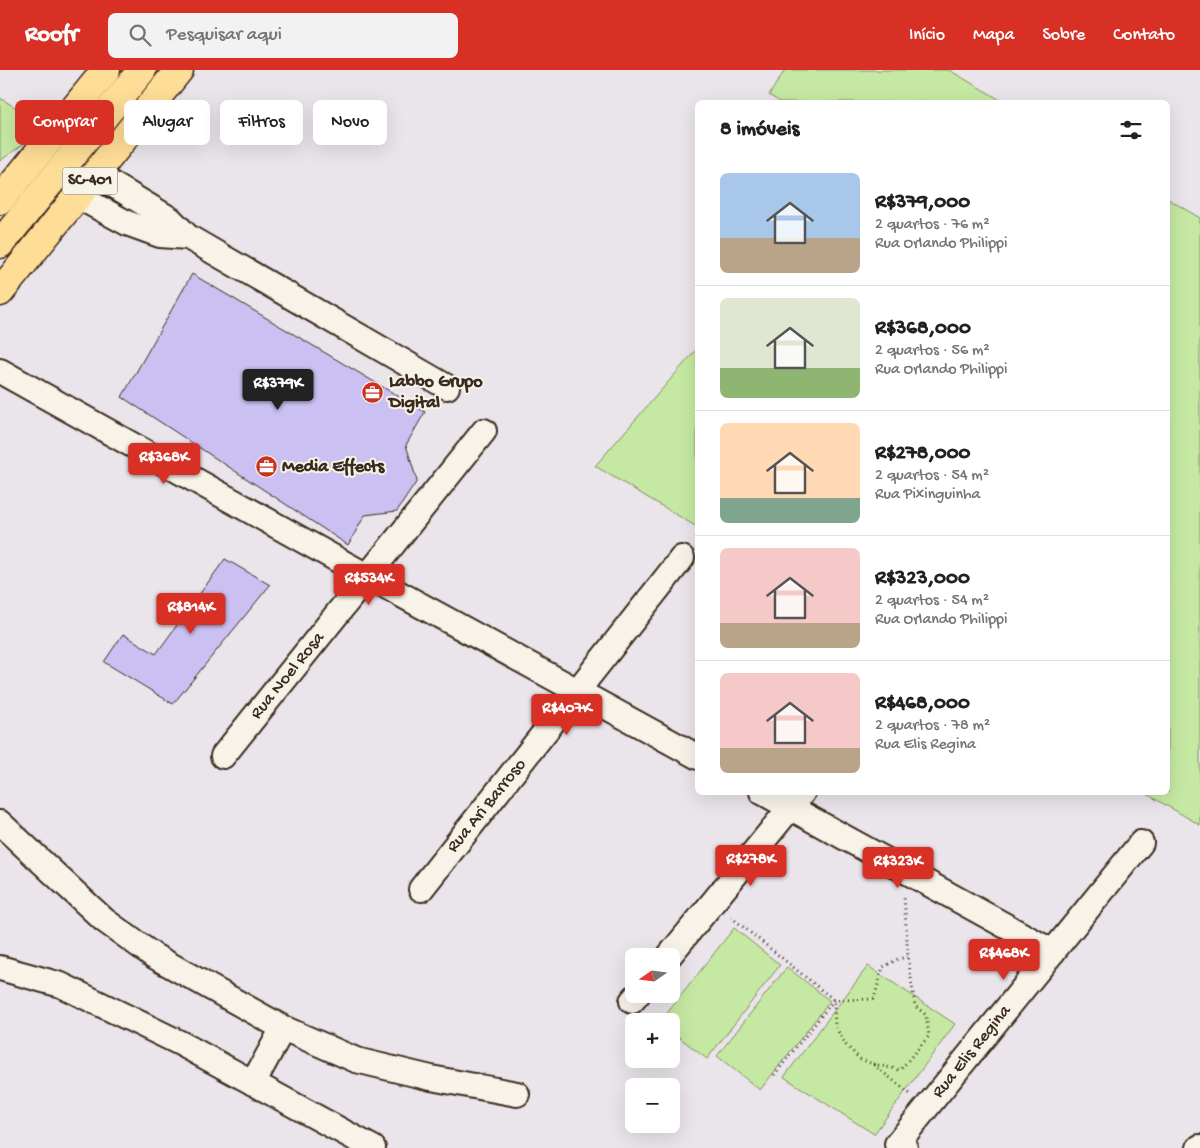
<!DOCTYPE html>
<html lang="pt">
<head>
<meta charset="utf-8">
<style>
	:root { --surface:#fff; --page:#f2f2f2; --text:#202124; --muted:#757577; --line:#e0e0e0; --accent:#d93025 }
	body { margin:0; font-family:"Gochi Hand",sans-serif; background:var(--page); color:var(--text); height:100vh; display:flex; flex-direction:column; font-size:19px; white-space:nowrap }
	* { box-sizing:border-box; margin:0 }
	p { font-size:16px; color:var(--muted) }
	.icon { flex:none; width:28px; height:28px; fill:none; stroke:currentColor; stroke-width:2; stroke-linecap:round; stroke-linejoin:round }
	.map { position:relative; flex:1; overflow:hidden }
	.drawer { position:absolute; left:695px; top:30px; width:475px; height:695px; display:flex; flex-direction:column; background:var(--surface); border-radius:8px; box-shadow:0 5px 20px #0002 }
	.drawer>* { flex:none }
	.guide { position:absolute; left:15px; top:30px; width:475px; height:45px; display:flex; gap:10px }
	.needle { width:32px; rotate:256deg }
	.tools { position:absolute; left:625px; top:878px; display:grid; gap:10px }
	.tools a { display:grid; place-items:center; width:55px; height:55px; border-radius:8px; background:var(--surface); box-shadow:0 5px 20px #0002; font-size:25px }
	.price { position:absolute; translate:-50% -42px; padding:0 11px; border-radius:5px; background:var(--accent); color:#fff; font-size:16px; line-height:32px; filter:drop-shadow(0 1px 2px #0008) }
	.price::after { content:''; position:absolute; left:50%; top:30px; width:15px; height:11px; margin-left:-8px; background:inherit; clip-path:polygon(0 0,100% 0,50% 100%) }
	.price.selected { background:#222; color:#fff }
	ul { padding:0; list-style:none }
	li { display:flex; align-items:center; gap:15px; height:125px; padding:0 25px }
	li+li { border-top:1px solid var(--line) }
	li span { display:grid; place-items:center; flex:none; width:140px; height:100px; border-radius:8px; color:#555 }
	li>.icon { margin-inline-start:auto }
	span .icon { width:60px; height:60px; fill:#fffc; stroke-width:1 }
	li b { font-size:21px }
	h2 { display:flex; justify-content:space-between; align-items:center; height:60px; padding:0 25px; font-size:21px }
	.pill { padding:0 18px; border-radius:8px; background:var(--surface); box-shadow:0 5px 20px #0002; font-size:18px; line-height:45px }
	.pill.selected { background:var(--accent); color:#fff }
	header { display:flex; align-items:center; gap:30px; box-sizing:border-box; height:70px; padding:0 25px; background:var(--accent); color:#fff }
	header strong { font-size:24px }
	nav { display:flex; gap:28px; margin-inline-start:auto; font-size:18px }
	.search { width:350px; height:45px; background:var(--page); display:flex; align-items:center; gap:12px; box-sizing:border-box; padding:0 18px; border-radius:8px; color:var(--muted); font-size:19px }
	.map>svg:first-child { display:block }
	.green { fill:#c5e9a2; stroke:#808a60 }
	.building { fill:#cac0f2; stroke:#3b2a1e }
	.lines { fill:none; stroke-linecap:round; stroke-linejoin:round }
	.minor-casing { stroke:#3b2a1e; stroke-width:28 }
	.major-casing { stroke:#3b2a1e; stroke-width:31 }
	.highway-casing { stroke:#3b2a1e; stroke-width:31 }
	.path { stroke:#3b2a1e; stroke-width:3; stroke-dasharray:1 4; stroke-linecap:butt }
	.minor { stroke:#f7f3e8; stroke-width:24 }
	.major { stroke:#fedd96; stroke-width:28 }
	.highway { stroke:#fedd96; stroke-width:28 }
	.labels { text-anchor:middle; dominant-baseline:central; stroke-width:4; stroke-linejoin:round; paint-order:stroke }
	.shield { fill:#f7f3e8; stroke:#73665b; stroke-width:1 }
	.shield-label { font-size:16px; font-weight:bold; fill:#3b2a1e }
	.poi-label { font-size:18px; font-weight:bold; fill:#3b2a1e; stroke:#f7f3e8; text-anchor:start }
	.street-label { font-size:18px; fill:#3b2a1e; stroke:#f7f3e8 }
</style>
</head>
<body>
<header>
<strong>Roofr</strong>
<div class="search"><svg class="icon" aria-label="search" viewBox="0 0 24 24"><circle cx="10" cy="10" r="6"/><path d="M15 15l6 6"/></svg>Pesquisar aqui</div>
<nav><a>Início</a><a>Mapa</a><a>Sobre</a><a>Contato</a></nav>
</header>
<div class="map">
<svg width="1200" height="1078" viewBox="0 0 1200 1078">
	<rect width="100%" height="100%" fill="#eae4eb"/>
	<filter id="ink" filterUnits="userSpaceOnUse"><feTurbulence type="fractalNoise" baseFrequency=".02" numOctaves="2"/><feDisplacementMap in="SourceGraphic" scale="10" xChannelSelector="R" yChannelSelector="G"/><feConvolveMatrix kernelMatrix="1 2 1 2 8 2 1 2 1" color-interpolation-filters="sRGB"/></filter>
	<g filter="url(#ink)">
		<path class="green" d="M785,0H949L1004,32H780L769,25Z
			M0,28L47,57L0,91Z
			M1168,129L1200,148V755L1145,723L1168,722Z
			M697,279V457L595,396Z
			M734,858L780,895L707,989L671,961V951H661Z
			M868,896L955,954L874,1064L784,1007Z
			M787,897L830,931L760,1020L717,986Z"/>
		<path class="building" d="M192,204L425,342L406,375L417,411L397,441L365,445L348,475L122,327Z
			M225,489L270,515L173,634L104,592L123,564L156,584Z"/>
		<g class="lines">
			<defs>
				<path id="minor" d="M95,104L170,149L188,167L447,317
					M77,126L127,153L160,165L188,167
					M0,301L347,495L698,687
					M223,686L484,361
					M762,722L1053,882
					M0,753L104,850L154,886L283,958L356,990L431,1008L517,1024
					M421,819L682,488
					M669,886L803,722
					M0,898L61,915L180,973L373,1078
					M632,931L638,924
					M253,1013L283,958
					M905,1078L897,1074L1141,773
					M1199,1078L1200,1077"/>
				<path id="major" d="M0,130L106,0"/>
				<path id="highway" d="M0,174L142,0
					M0,222L179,0"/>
			</defs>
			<use href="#minor" class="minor-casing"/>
			<use href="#major" class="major-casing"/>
			<use href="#highway" class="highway-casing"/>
			<path class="path" d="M731,847L834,930L835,956L846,975L860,989L873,994L910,1024
				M873,994L900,1000L929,966L926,945L915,936L908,887L904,825
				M774,1005L834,930L874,929L883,897L898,889L908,887"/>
			<use href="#minor" class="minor"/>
			<use href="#major" class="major"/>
			<use href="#highway" class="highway"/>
		</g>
	</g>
	<defs>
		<symbol id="office-disc" viewBox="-11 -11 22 22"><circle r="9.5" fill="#c8321e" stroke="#f7f3e8"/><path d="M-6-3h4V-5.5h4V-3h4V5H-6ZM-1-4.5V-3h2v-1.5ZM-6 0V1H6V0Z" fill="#fff"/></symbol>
	</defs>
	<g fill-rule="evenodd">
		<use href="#office-disc" x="360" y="310" width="25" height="25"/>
		<use href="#office-disc" x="254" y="384" width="25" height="25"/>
	</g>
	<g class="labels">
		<rect class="shield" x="62.5" y="97.5" width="55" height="27" rx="4"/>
		<g class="shield-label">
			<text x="90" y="111">SC-401</text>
		</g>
		<g class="poi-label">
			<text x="389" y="312">Labbo Grupo<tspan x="389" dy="21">Digital</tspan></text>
			<text x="282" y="397">Media Effects</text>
		</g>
		<g class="street-label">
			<text transform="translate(288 606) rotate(-51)">Rua Noel Rosa</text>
			<text transform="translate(487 736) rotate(-51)">Rua Ari Barroso</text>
			<text transform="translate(972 982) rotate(-51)">Rua Elis Regina</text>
		</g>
	</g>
</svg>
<div class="tools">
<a><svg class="needle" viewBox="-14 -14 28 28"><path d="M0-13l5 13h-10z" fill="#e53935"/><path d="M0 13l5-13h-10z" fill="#757577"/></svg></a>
<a>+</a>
<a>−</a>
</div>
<b class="price selected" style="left:278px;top:341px">R$379K</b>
<b class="price" style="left:164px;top:415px">R$368K</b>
<b class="price" style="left:369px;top:536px">R$534K</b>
<b class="price" style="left:191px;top:565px">R$814K</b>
<b class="price" style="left:567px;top:666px">R$407K</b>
<b class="price" style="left:751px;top:817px">R$278K</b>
<b class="price" style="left:898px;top:819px">R$323K</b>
<b class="price" style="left:1004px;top:911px">R$468K</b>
<div class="guide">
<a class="pill selected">Comprar</a>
<a class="pill">Alugar</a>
<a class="pill">Filtros</a>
<a class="pill">Novo</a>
</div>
<section class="drawer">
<h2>8 imóveis<svg class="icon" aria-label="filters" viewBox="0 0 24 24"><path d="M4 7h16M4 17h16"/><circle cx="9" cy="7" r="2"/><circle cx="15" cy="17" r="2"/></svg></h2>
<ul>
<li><span style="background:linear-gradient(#a9c7e8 65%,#b9a48a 0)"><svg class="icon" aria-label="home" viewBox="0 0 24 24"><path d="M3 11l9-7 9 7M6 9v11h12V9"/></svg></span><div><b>R$379,000</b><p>2 quartos · 76 m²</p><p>Rua Orlando Philippi</p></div></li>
<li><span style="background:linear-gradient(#dfe7d0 70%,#8fb573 0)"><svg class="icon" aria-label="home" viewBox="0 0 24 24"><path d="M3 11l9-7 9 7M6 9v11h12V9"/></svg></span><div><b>R$368,000</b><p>2 quartos · 56 m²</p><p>Rua Orlando Philippi</p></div></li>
<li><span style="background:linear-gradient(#ffd9b3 75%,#7fa58c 0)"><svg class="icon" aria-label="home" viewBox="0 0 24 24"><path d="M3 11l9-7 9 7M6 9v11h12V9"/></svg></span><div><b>R$278,000</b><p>2 quartos · 54 m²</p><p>Rua Pixinguinha</p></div></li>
<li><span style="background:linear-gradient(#f6c9c9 75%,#b9a48a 0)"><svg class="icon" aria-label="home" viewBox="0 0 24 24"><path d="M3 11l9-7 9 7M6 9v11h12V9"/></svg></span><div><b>R$323,000</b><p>2 quartos · 54 m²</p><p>Rua Orlando Philippi</p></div></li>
<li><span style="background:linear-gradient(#f6c9c9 75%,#b9a48a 0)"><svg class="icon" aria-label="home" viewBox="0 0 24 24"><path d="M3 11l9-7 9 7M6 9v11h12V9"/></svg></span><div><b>R$468,000</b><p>2 quartos · 78 m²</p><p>Rua Elis Regina</p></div></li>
</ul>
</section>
</div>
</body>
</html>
